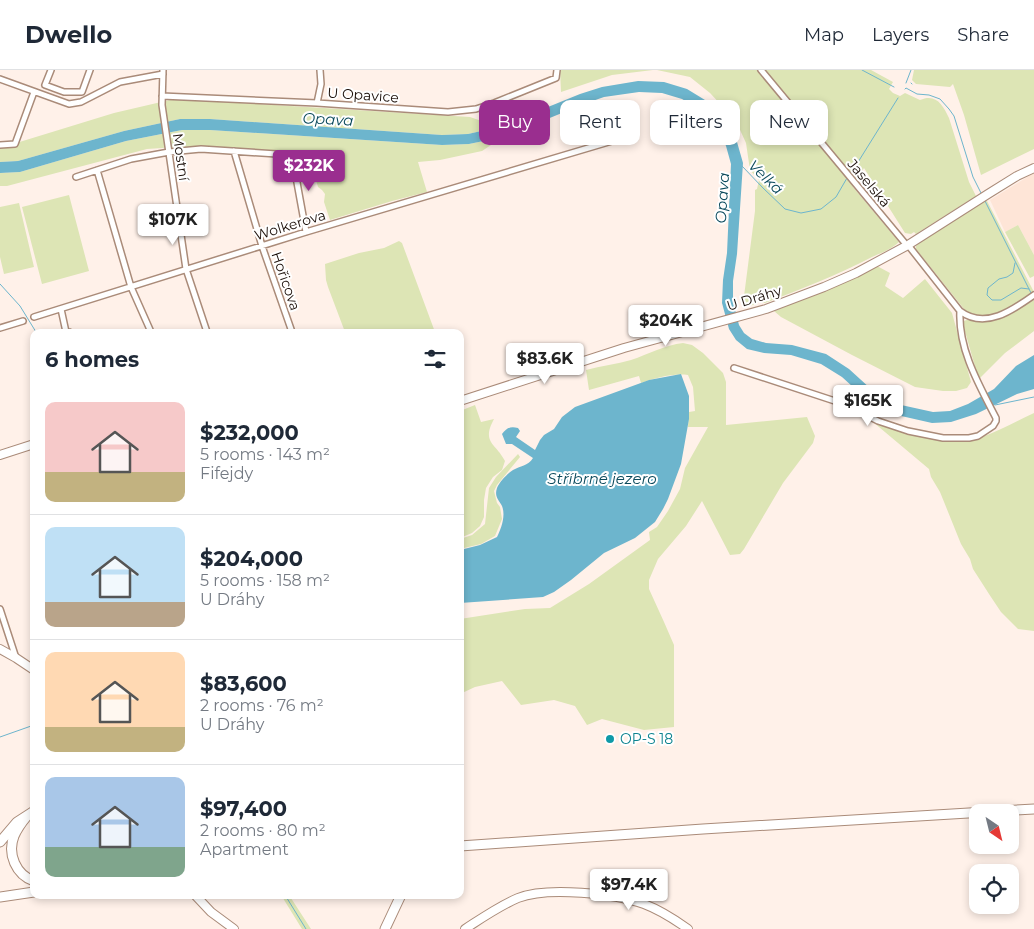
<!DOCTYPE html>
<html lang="en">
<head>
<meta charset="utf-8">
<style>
	:root { --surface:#fff; --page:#f6f6f7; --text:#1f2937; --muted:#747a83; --line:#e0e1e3; --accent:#9a2e8f }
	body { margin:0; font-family:Montserrat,sans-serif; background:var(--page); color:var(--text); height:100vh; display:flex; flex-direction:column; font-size:19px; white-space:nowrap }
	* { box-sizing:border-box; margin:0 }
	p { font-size:16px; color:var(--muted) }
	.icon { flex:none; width:28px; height:28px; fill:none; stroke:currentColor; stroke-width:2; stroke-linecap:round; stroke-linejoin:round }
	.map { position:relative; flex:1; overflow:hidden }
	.sheet { position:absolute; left:30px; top:259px; width:434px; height:570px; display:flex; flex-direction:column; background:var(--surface); border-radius:10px; box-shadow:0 2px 8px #0003 }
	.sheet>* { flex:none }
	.guide { position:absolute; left:479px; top:30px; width:475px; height:45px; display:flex; gap:10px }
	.needle { width:32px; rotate:145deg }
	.tools { position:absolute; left:969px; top:734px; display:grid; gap:10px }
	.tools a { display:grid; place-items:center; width:50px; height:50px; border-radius:10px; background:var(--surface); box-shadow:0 2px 8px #0003; font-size:25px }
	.price { position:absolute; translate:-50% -42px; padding:0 11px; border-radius:5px; background:#fff; color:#222; font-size:16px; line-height:32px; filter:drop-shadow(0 1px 2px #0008) }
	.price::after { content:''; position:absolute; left:50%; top:30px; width:15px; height:11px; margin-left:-8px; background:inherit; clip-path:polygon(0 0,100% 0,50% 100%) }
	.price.active { background:var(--accent); color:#fff }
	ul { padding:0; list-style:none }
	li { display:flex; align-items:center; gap:15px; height:125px; padding:0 15px }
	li+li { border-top:1px solid var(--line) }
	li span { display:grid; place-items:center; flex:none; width:140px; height:100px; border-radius:10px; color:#555 }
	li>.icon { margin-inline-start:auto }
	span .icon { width:60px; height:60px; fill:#fffc; stroke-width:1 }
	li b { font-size:21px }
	h2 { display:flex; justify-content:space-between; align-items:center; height:60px; padding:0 15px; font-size:21px }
	.chip { padding:0 18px; border-radius:10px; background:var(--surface); box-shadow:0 2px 8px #0003; font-size:18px; line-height:45px }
	.chip.active { background:var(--accent); color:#fff }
	header { display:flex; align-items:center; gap:30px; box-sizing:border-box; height:70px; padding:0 25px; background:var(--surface); border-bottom:1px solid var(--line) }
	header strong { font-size:24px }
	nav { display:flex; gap:28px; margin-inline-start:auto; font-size:18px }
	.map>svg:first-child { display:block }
	.built { fill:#fee5d7 }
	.green { fill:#dde5b5 }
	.water { fill:#6db5cd }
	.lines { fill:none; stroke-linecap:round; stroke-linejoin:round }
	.stream { stroke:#6db5cd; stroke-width:1 }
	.street-casing { stroke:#aa8b79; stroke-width:8 }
	.secondary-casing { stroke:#aa8b79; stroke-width:10 }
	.primary-casing { stroke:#aa8b79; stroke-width:11 }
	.street { stroke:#fff; stroke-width:5 }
	.secondary { stroke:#fff; stroke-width:8 }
	.primary { stroke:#fff; stroke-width:9 }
	.culture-dot { fill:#0f9aa8; stroke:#fff; stroke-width:2 }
	.labels { text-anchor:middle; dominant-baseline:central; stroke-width:4; stroke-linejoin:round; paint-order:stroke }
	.street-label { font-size:14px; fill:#1a0e08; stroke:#fff }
	.culture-label { font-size:14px; fill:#0d838f; stroke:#fff; text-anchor:start }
	.water-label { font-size:15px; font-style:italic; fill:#0b4a5c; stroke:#fff }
</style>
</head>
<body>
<header>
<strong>Dwello</strong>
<nav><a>Map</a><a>Layers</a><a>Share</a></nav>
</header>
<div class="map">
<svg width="1034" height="859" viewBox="0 0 1034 859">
	<rect width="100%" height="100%" fill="#fff1e9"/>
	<path class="built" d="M1034,103V185L1018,155L1005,162L990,130Z"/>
	<path class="green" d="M560,0H653L612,5L561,22Z
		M657,0H871L893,12L889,19L893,23L900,26L905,23L920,30C936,23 943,35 949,48L969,112L976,126L916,164L914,162L911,164L905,163L864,98L853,117L899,172C892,179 881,183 872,187C838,205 801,219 765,233L761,232L759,229L756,234L743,238V234L755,141V120L757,119L759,110L750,100L746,73L736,51L710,23L690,7Z
		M914,0H1034V79L981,105L964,45L953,14L950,17L916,14L912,10Z
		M174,29L470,47L499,57L468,64L442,65L210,49H180L124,61L18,91L0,92V78L114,43Z
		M182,60H210L442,75L469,74L503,67L482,81L440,90L418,92L427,122L392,131L330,150L324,132L325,124L322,120L318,117L309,85L305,82L178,77L147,79L7,116H0V103L20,102L126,71Z
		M69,125L89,201L42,214L22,137Z
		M986,129L1034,222C1015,234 986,257 964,239L916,179V176L920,172L919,171Z
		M19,133L34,197L4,204L0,187V137Z
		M1018,155L1034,185V206L1030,208L1005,162Z
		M399,171L402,173L435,262H345L328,217L326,210L325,194L359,183L384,178Z
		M877,196L890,203L885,216L903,228L925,209L952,243L971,312L967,318L956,321H943L915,317L852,285L781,247L774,241L826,220Z
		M1034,230V261L1005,283L980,308L976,300L964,258V251C972,248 982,252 991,250C1007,247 1020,238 1034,230Z
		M683,273L692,275L703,283L723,303L726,312V355L807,347L815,366L813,373L783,413L744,479L740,484L730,485L702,431L686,456L658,489L649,510V519L664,552L674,575V657L644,660L602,649L587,655L575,636L554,630L521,635L502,611L475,617L460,624V549L525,539L550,538L589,514L650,470L649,462L657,457L668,441L680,419L685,398L708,357H688L689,342L695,341L693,317L688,305C673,303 655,308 641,313L639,306L589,320L586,300C601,296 617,294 631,290C649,284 665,275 683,273Z
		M475,335L481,352L494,349C481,373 496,373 505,391L502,400L493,407L486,418L484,430V447L480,456L472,463L460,468V341Z
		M1034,343V561L1018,559L1001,542L989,524L973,499L970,489L961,474L940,422L931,407L929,399L873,352C904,360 951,378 982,367C999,361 1017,351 1034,343Z
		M518,384L520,387L497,415L494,421L497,433L500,437L502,449L495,466L481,474L460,479V469L472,465L485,454L489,418L496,407Z
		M281,825H289L311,859H302Z"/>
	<path class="water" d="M638,11L664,12L687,19L705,30L727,53L737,72L743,93L737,184L733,211V232L739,255L744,263L752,269L766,273L792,275L826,284L849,299L871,319L892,333L933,342L950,341L968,334L994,319L1016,296L1034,285V319L1017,324L976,344L951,352L932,353L888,343L864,327L842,307L821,294L791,285L764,283L747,279L736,270L729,259L722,233L723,210L727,183L731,94L726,76L718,58L699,39L682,29L662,23L639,22L604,27L584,34L503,67L469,74L442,75L210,60H182L126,71L20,102L0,103V92L18,91L124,61L180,49H210L442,65L468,64L499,57L580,24L602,17Z
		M681,304L689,326V349L681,394L668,429L663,439L655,452L635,468L604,483L571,510L554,522L543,527L460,533V480L480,475L497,467C501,459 506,446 502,436C499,430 494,427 497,418C500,411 507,404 513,400C520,396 528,396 533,388L512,374H506L502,364C507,358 510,356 518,358L520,361L516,367L535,380L540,370L544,365L554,359L562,347L575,337L649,310Z"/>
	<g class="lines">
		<path class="stream" d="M862,0L894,17
			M906,13L911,0
			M911,13L912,14
			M905,19L906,18L917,24L929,25L940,29L949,39L954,46L973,107L982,125
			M742,96L763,118L785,139L801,143L821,139L836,127L847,108
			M850,105L898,28
			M985,131L1031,223
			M1015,193L1013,203L1007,207L999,209L988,218L987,225L992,230H1001L1021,218L1029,219
			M0,214L20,236L36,262
			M995,335L1034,327
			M0,667L34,655
			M285,825L306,859"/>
		<defs>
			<path id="street" d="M51,0L45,15L64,22H82L90,0
				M163,0L162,35L186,199L207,262
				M761,0L904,172
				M0,9L69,34L81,32L120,12L163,4
				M162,26L317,33L448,42L476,39L494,33L556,8L557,0
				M317,33L321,14L320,0
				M0,75L15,74L34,22
				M234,81L262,176L292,262
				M97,100L131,217L151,262
				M76,107L131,89L169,82L201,79L292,85L306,162
				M908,175L960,241C985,260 1013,240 1034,225
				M61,239L66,262H69
				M34,247L306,162L612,71
				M0,258L23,251
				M734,298L844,334L878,351L908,361L943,368H969L978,366L993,356L996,351V348C979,315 958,279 960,241
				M0,539L16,588"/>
			<path id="secondary" d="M460,331L624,278L766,239L824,217L856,203L908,175L988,124L1017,106L1034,98
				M0,385L34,374
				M0,579L16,588L34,600
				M195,825L211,842L234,859
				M465,859C482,848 499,836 518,828C548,816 615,824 644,834C660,840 674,849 688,859"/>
			<path id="primary" d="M27,746C22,752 17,759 14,766C7,784 16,805 34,811
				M0,772L17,752L34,741
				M460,776L703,759L1034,739
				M0,827L34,822
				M385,859L401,825"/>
		</defs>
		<use href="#street" class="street-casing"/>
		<use href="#secondary" class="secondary-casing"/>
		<use href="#primary" class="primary-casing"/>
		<use href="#street" class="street"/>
		<use href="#secondary" class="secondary"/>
		<use href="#primary" class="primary"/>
	</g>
	<circle class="culture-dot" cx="610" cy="669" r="5"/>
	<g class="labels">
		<g class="street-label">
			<text transform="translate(363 25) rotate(4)">U Opavice</text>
			<text transform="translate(181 87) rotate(82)">Mostní</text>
			<text transform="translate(869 113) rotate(50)">Jaselská</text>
			<text transform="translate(290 155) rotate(-17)">Wolkerova</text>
			<text transform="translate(286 211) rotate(71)">Hořicova</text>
			<text transform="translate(754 228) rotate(-17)">U Dráhy</text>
		</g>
		<g class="culture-label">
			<text x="620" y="669">OP-S 18</text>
		</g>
		<g class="water-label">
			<text transform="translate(328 49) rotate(3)">Opava</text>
			<text transform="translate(766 107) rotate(44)">Velká</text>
			<text transform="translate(722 128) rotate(-86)">Opava</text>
			<text x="602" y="408">Stříbrné jezero</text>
		</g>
	</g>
</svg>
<div class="tools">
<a><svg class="needle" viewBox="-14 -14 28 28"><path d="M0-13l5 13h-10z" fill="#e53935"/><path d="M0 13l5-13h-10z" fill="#747a83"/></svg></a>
<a><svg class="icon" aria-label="locate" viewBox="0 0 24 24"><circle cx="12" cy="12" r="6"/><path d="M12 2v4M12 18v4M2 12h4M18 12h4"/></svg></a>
</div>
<b class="price active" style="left:309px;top:122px">$232K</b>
<b class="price" style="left:173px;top:176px">$107K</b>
<b class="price" style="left:666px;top:277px">$204K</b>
<b class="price" style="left:545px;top:315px">$83.6K</b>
<b class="price" style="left:868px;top:357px">$165K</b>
<b class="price" style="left:629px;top:841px">$97.4K</b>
<div class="guide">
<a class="chip active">Buy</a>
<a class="chip">Rent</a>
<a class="chip">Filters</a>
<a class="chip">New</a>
</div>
<section class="sheet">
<h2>6 homes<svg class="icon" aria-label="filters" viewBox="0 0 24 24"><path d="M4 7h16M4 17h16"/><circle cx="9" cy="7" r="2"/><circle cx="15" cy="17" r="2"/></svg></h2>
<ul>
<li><span style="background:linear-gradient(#f6c9c9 70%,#c2b280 0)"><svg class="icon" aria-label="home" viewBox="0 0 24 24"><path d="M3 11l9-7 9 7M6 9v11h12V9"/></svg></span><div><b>$232,000</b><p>5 rooms · 143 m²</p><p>Fifejdy</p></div></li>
<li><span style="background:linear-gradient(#bfe0f5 75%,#b9a48a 0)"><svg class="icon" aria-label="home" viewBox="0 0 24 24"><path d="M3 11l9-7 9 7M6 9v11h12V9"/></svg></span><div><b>$204,000</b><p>5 rooms · 158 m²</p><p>U Dráhy</p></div></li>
<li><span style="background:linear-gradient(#ffd9b3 75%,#c2b280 0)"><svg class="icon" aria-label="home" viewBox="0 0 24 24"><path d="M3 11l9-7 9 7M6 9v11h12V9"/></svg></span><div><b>$83,600</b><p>2 rooms · 76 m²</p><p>U Dráhy</p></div></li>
<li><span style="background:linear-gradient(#a9c7e8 70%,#7fa58c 0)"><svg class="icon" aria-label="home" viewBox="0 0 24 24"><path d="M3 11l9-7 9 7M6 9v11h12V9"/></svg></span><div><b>$97,400</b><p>2 rooms · 80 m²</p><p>Apartment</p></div></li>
</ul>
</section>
</div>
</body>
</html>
